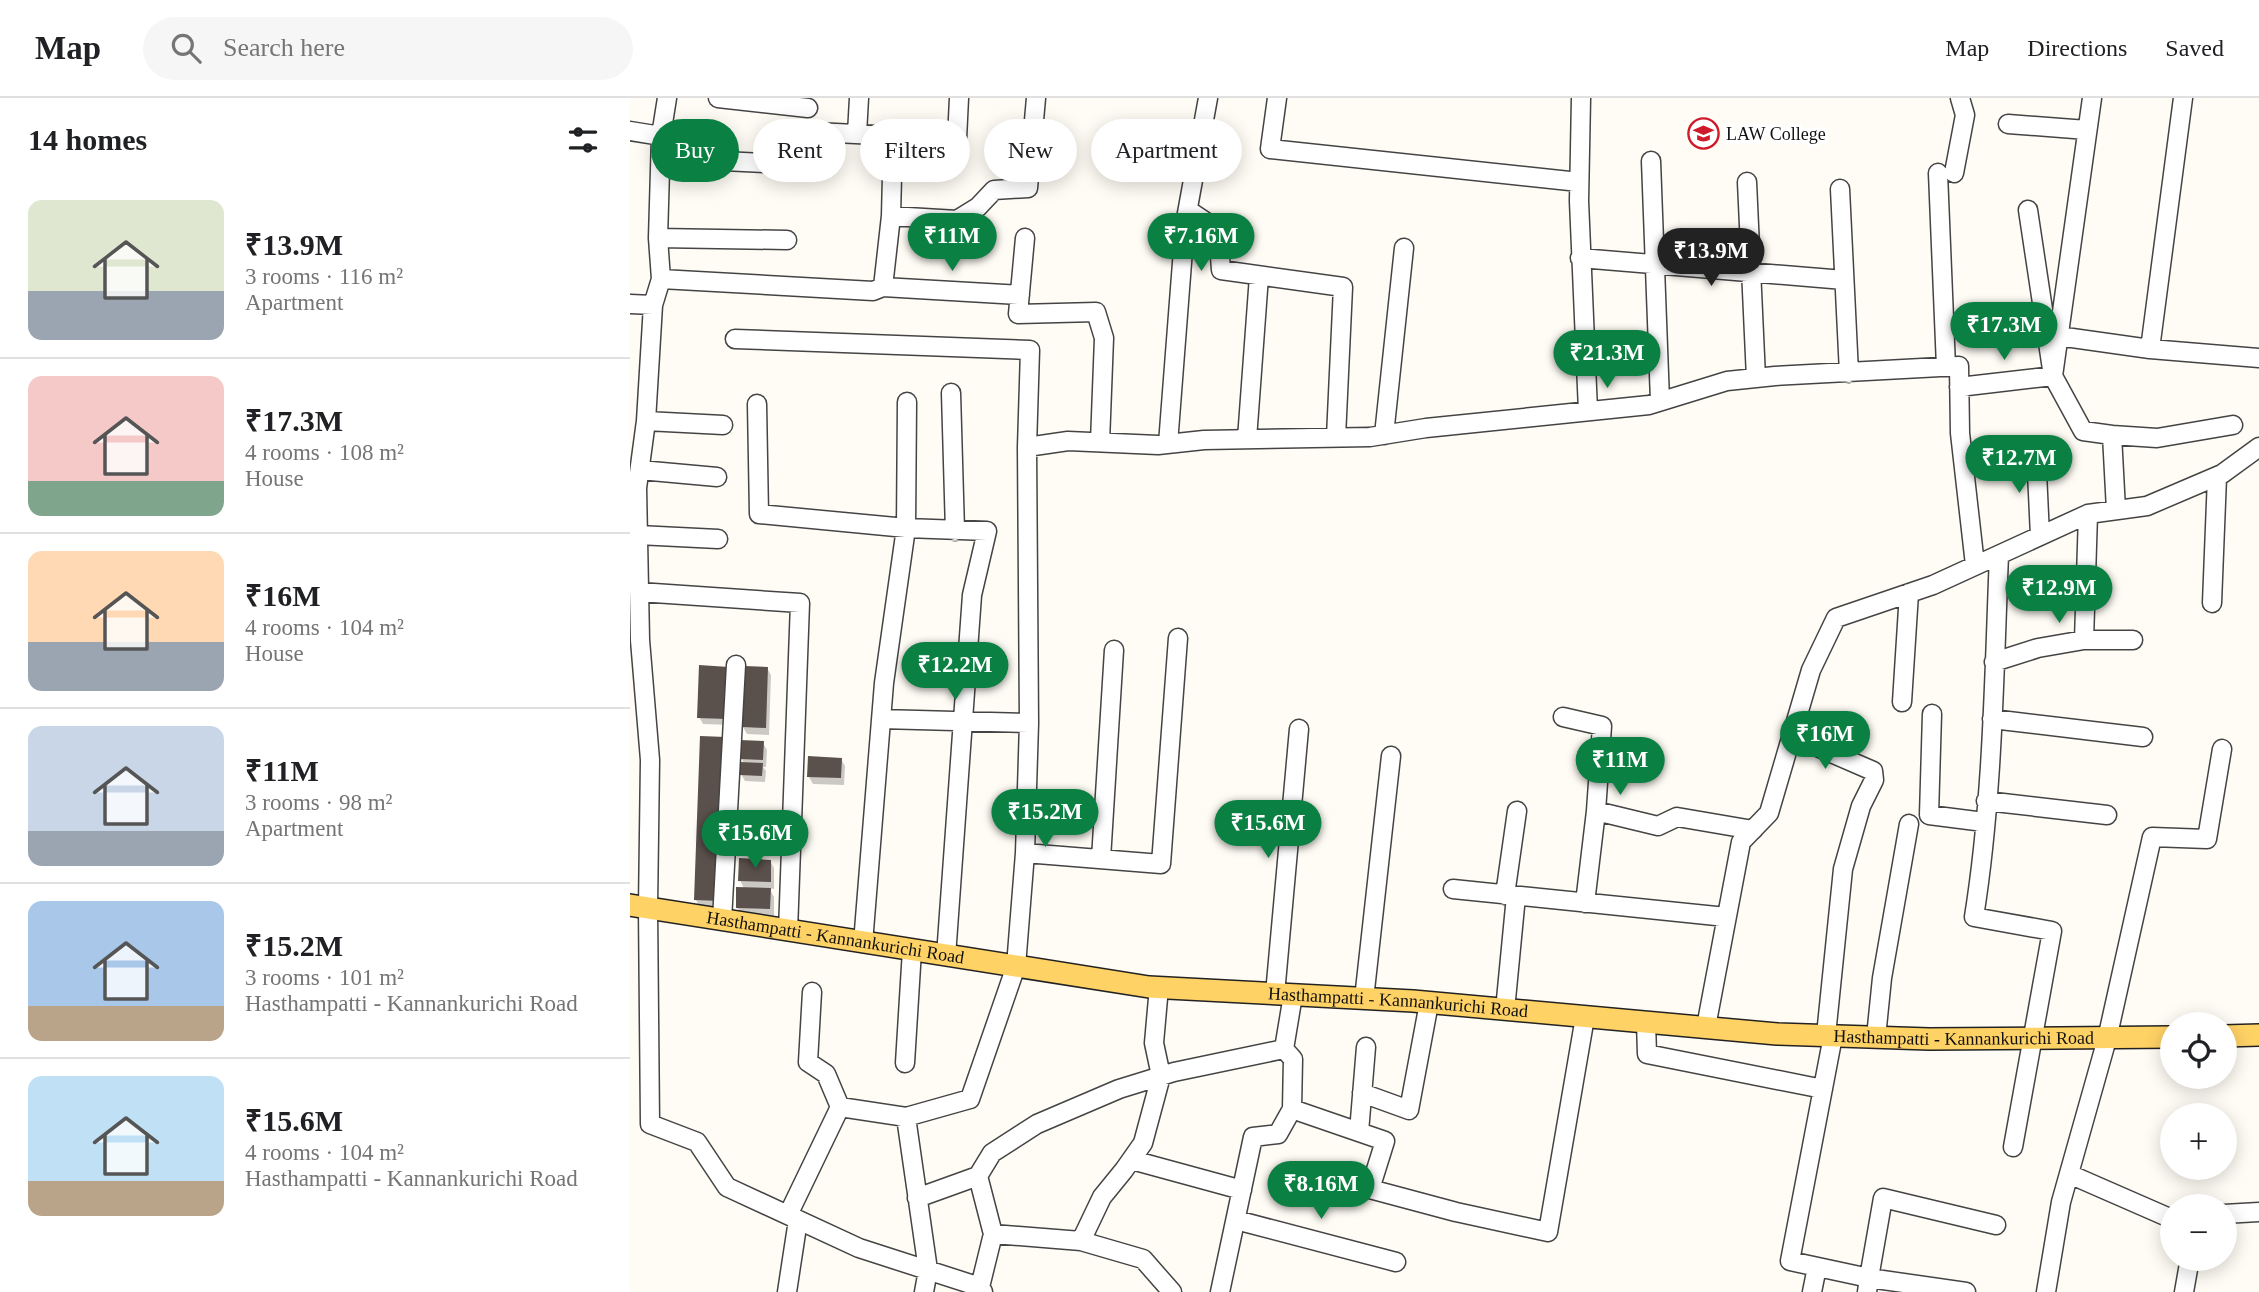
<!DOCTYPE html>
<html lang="en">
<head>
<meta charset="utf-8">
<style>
	:root { --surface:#fff; --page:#f6f6f6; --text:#202124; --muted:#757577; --line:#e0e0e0; --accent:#0b8043 }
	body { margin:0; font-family:Georgia,serif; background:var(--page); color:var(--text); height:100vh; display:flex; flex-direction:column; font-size:26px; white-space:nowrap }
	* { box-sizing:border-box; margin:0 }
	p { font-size:23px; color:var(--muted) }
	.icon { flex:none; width:38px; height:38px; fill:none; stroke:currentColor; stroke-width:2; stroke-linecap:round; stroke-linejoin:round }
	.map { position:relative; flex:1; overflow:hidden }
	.side { display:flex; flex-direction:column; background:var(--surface); width:630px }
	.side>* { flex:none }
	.hud { position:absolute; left:21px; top:21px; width:665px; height:63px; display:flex; gap:14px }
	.buttons { position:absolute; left:1530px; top:914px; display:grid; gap:14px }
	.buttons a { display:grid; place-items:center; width:77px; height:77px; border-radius:50%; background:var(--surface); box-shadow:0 4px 18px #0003; font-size:35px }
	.price { position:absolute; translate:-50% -60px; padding:0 16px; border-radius:24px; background:var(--accent); color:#fff; font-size:23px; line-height:46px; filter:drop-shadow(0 2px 4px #0008) }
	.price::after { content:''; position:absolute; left:50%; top:42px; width:21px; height:16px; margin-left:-10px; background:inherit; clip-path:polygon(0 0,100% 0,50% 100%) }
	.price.selected { background:#222; color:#fff }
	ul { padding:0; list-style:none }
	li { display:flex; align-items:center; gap:21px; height:175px; padding:0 28px }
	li+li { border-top:2px solid var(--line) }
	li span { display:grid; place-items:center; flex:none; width:196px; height:140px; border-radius:14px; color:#555 }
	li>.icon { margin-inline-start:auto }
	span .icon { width:84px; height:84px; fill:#fffc; stroke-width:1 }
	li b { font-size:30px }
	h2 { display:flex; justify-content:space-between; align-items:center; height:84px; padding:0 28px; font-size:30px }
	.pill { padding:0 24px; border-radius:32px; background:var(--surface); box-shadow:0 4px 18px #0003; font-size:24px; line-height:63px }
	.pill.selected { background:var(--accent); color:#fff }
	header { display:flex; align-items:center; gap:42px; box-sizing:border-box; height:98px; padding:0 35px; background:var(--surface); border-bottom:2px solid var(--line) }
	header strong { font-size:33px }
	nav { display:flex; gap:38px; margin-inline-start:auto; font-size:24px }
	.search { width:490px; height:63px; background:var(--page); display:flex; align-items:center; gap:18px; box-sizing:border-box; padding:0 24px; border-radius:38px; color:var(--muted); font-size:26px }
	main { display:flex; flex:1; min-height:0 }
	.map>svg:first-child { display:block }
	.shadow { fill:#0003 }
	.building { fill:#5b514c }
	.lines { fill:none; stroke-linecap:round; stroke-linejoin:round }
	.minor-casing { stroke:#444; stroke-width:21 }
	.major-casing { stroke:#222; stroke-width:24 }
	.minor { stroke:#fff; stroke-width:18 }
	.major { stroke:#ffd265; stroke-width:21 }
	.labels { text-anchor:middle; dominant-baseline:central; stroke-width:7; stroke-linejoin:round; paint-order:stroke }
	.poi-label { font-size:18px; fill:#111; stroke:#fff; text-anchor:start }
	.street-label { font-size:18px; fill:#111; stroke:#fff }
</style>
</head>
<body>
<header>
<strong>Map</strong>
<div class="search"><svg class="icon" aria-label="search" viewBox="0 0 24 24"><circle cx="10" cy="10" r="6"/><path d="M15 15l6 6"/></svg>Search here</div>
<nav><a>Map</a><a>Directions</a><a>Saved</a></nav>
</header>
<main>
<section class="side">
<h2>14 homes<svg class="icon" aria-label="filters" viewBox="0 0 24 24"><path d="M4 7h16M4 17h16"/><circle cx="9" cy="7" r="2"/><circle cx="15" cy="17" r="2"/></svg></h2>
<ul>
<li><span style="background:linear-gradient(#dfe7d0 65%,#9aa5b1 0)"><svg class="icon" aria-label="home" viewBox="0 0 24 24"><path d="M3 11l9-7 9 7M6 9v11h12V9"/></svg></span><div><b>₹13.9M</b><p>3 rooms · 116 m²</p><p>Apartment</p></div></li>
<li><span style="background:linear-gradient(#f6c9c9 75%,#7fa58c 0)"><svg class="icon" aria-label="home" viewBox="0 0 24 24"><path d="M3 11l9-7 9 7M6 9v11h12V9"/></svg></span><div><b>₹17.3M</b><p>4 rooms · 108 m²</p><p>House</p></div></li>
<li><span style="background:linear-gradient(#ffd9b3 65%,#9aa5b1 0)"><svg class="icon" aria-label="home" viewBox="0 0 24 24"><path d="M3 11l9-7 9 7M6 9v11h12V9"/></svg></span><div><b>₹16M</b><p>4 rooms · 104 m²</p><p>House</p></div></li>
<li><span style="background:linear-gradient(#c9d6e8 75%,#9aa5b1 0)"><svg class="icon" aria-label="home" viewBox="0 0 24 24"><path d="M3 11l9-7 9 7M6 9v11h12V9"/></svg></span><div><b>₹11M</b><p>3 rooms · 98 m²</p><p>Apartment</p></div></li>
<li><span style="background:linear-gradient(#a9c7e8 75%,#b9a48a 0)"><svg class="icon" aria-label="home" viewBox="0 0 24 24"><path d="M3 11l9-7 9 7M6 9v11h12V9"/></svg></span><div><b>₹15.2M</b><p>3 rooms · 101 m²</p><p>Hasthampatti - Kannankurichi Road</p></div></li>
<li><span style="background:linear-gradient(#bfe0f5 75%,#b9a48a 0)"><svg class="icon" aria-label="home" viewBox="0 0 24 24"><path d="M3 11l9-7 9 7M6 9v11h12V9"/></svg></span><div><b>₹15.6M</b><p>4 rooms · 104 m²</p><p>Hasthampatti - Kannankurichi Road</p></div></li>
</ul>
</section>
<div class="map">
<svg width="1629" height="1194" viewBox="0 0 1629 1194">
	<rect width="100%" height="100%" fill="#fffcf5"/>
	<path class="shadow" d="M71,569L101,627L73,626L69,619Z
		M137,570L141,577L139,637L117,636L113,629Z
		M71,640L94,810L70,809L66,802Z
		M133,645L137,652L136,669H133L136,673L135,684L115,683L111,676L114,666L112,661Z
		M211,661L215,668L214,687L183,686L179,679Z
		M133,736L137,743L136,757H114L110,750Z
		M140,763L144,770V791L139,790L144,799V818L111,816L107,809L114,791L110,782Z"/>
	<path class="building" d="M69,567L99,569L97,621L67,620Z
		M114,568L138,569L136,630L112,629Z
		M70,638L96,639L91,803L64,802Z
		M110,642L134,643L133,662L110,661Z
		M178,658L212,660L211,680L177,679Z
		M110,664L133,665L132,678L110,677Z
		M109,733L134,734L133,751L108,750Z
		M109,760L141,762V784L108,783Z
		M106,789L141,790L140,811L106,810Z"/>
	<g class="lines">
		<defs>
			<path id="minor" d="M37,0L31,38L28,140L31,181L23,207L16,323L7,390L10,542L20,662L18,810L20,1026L67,1044L97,1089L229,1150L350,1189L353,1194
				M88,0L178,10
				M647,0L640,51L949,84
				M951,0L949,103L958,313
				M1378,26L1457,32
				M0,33L31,38
				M185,34L327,41L329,0
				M227,36L229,0
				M32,60L156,66
				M1021,63L1030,303
				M1308,75L1316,269
				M1324,75L1335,17L1330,0
				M1117,84L1126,280
				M1210,91L1219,275
				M558,112L588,132L591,172L713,189L706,339
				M1398,112L1423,278L1453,333L1482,337
				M261,118L263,38
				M28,140L157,142
				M395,140L388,216L466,214L474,240L470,344
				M950,160L1214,182
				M31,181L243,193L253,189L261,118L327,122L348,109L364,92L398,90L406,0
				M253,189L390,197
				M0,206L23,207
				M1428,238L1520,251L1629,260
				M105,241L400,252L397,349L399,625L395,755L386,868L340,1001L276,1019L298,1172L294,1194
				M1520,251L1553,0
				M1329,289L1423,278L1462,0
				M321,295L325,433
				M277,304L276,430L357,433L342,497L316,858
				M127,306L129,416L276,430L254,585L233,845
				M16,323L93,327
				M754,337L774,150
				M617,341L629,178
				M538,346L555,126L578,0
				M397,349L438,343L528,347L574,342L740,339L796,330L1019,307L1097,283L1145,278L1329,268L1330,335L1345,467
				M1406,353L1410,438
				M10,372L87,379
				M1486,412L1482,337L1527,340L1603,327
				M8,437L88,441
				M1369,457C1364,577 1363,700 1344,819L1422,833L1383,1049
				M9,494L170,505L158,833
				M1582,505L1587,379
				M1454,542L1458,416
				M1364,564L1408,550L1454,542H1503
				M1272,604L1279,495
				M1302,616L1299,717L1354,724
				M933,619L972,628L966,713L1028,728L1047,719L1123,732
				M251,621L399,625
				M1362,621L1513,639
				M1162,638L1243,673L1244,682L1231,708L1213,771L1196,937
				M1356,703L1477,717
				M395,755L531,766L548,540
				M471,761L484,552
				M823,791L1096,819
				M875,797L887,713
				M955,805L966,713
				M92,822L106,567
				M529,889L524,945L531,978L513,1045L494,1072L472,1099L451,1143L513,1161L542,1194
				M182,894L178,964L196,976L210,1009
				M645,896L669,631
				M734,901L761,658
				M875,912L886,798
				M1016,924L1017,956L1193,991
				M1076,929L1111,744L1139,715L1181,572L1206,520L1303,487L1458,416L1517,408L1592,376L1629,349
				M1203,938L1160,1163L1239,1180L1253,1100L1366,1127
				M1246,939L1252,880L1279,726
				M275,965L282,852
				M732,995L779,1012L799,905
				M662,1011L755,1043L740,1091L826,1114L918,1134L955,919
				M729,1034L736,949
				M502,1062L612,1092
				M1439,1076L1542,1121
				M348,1078L363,1136L350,1189
				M287,1100L348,1078L362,1055L407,1026L489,991L544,974L654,951L663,897
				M1594,1116L1629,1114
				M158,1117L210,1009L276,1019
				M606,1122L766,1164
				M363,1136L451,1143
				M157,1194L168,1122
				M590,1194L623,1039L648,1036L662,1011L663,961L654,951
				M1182,1194L1187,1169
				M1237,1194L1239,1180L1336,1194
				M1416,1194L1431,1104L1477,941L1522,739L1577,741L1592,651
				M1554,1194L1560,1160"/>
			<g id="major">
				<path id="s1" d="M0,807L519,889L783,903L1147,936L1299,941L1542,939"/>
				<path d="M1594,938L1629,937"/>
			</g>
		</defs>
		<use href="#minor" class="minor-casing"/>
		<use href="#major" class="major-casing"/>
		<use href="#minor" class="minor"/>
		<use href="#major" class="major"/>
	</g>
	<defs>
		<symbol id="university-ring" viewBox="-11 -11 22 22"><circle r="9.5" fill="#fff" stroke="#cf1a2c" stroke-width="1.5"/><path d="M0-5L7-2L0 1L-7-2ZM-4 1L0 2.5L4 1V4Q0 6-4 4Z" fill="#cf1a2c"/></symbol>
	</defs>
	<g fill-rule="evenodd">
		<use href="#university-ring" x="1056" y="18" width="35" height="35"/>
	</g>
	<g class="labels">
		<g class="poi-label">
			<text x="1096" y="36">LAW College</text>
		</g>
		<g class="street-label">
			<text stroke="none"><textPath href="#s1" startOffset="208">Hasthampatti - Kannankurichi Road</textPath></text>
			<text stroke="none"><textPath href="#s1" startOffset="775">Hasthampatti - Kannankurichi Road</textPath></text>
			<text stroke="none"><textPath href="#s1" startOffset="1342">Hasthampatti - Kannankurichi Road</textPath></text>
		</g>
	</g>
</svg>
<div class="buttons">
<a><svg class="icon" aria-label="locate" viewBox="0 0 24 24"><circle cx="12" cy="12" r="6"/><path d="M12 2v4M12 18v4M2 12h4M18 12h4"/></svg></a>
<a>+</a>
<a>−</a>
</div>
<b class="price" style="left:322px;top:175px">₹11M</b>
<b class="price" style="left:571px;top:175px">₹7.16M</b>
<b class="price selected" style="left:1081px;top:190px">₹13.9M</b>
<b class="price" style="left:1374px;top:264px">₹17.3M</b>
<b class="price" style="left:977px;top:292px">₹21.3M</b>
<b class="price" style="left:1389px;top:397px">₹12.7M</b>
<b class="price" style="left:1429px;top:527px">₹12.9M</b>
<b class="price" style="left:325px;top:604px">₹12.2M</b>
<b class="price" style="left:1195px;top:673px">₹16M</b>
<b class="price" style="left:990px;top:699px">₹11M</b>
<b class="price" style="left:415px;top:751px">₹15.2M</b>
<b class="price" style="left:638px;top:762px">₹15.6M</b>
<b class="price" style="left:125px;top:772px">₹15.6M</b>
<b class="price" style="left:691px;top:1123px">₹8.16M</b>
<div class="hud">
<a class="pill selected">Buy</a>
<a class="pill">Rent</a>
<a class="pill">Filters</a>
<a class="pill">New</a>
<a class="pill">Apartment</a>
</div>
</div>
</main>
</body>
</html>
